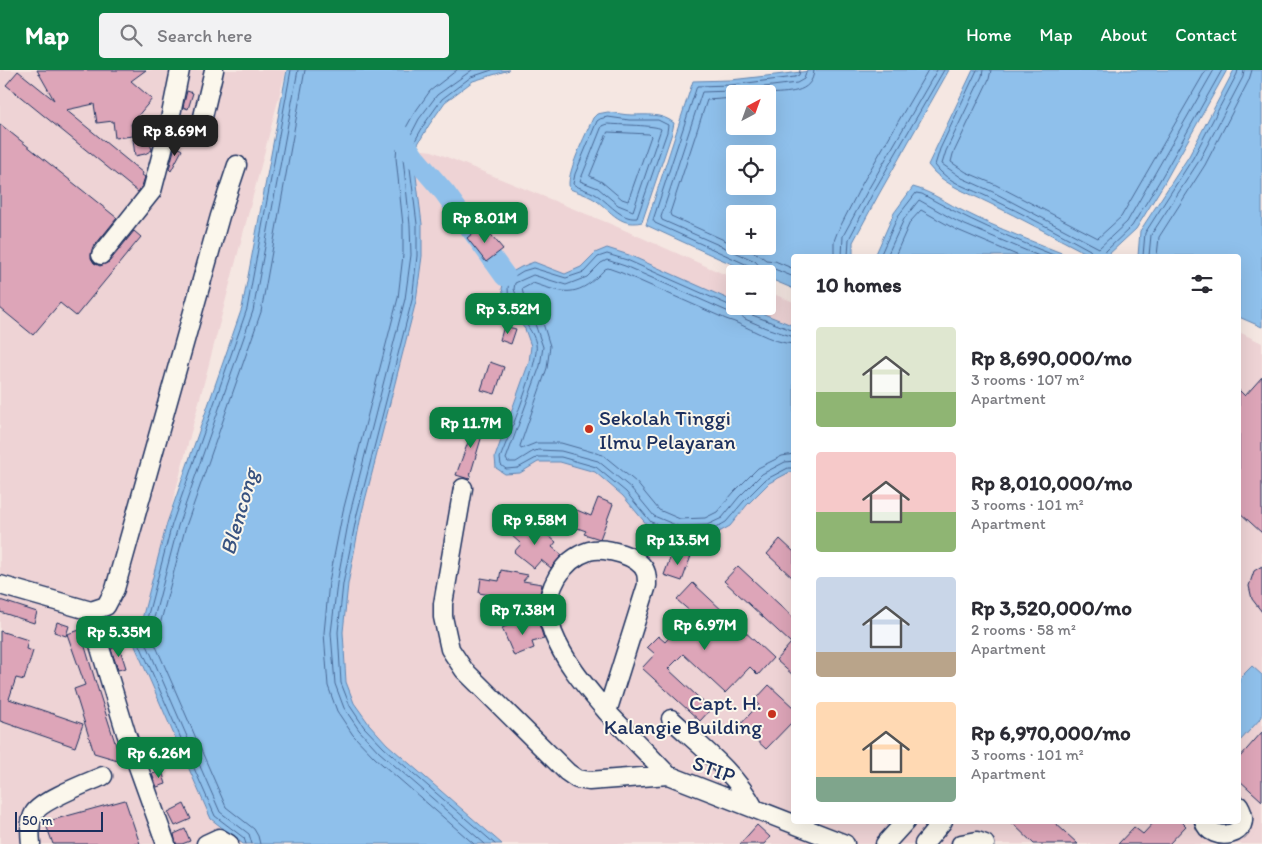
<!DOCTYPE html>
<html lang="en">
<head>
<meta charset="utf-8">
<style>
	:root { --surface:#fff; --page:#f2f2f3; --text:#2b2b33; --muted:#7c7c81; --accent:#0b8043 }
	body { margin:0; font-family:Itim,sans-serif; background:var(--page); color:var(--text); height:100vh; display:flex; flex-direction:column; font-size:19px; white-space:nowrap }
	* { box-sizing:border-box; margin:0 }
	p { font-size:16px; color:var(--muted) }
	.icon { flex:none; width:28px; height:28px; fill:none; stroke:currentColor; stroke-width:2; stroke-linecap:round; stroke-linejoin:round }
	.map { position:relative; flex:1; overflow:hidden }
	.side { position:absolute; left:791px; top:184px; width:450px; height:570px; display:flex; flex-direction:column; background:var(--surface); border-radius:5px; box-shadow:0 5px 20px #0002 }
	.side>* { flex:none }
	.needle { width:32px; rotate:41deg }
	.buttons { position:absolute; left:726px; top:15px; display:grid; gap:10px }
	.buttons a { display:grid; place-items:center; width:50px; height:50px; border-radius:5px; background:var(--surface); box-shadow:0 5px 20px #0002; font-size:25px }
	.scale { position:absolute; left:15px; bottom:12px; width:88px; box-sizing:border-box; padding-left:5px; border:2px solid #1b2f5e; border-top:0; font-size:14px; line-height:18px; white-space:nowrap; color:#1b2f5e; -webkit-text-stroke:4px #fbf7ec; paint-order:stroke }
	.price { position:absolute; translate:-50% -42px; padding:0 11px; border-radius:10px; background:var(--accent); color:#fff; font-size:16px; line-height:32px; filter:drop-shadow(0 1px 2px #0008) }
	.price::after { content:''; position:absolute; left:50%; top:30px; width:15px; height:11px; margin-left:-8px; background:inherit; clip-path:polygon(0 0,100% 0,50% 100%) }
	.price.selected { background:#222; color:#fff }
	ul { padding:0; list-style:none }
	li { display:flex; align-items:center; gap:15px; height:125px; padding:0 25px }
	li span { display:grid; place-items:center; flex:none; width:140px; height:100px; border-radius:5px; color:#555 }
	li>.icon { margin-inline-start:auto }
	span .icon { width:60px; height:60px; fill:#fffc; stroke-width:1 }
	li b { font-size:21px }
	h2 { display:flex; justify-content:space-between; align-items:center; height:60px; padding:0 25px; font-size:21px }
	header { display:flex; align-items:center; gap:30px; box-sizing:border-box; height:70px; padding:0 25px; background:var(--accent); color:#fff }
	header strong { font-size:24px }
	nav { display:flex; gap:28px; margin-inline-start:auto; font-size:18px }
	.search { width:350px; height:45px; background:var(--page); display:flex; align-items:center; gap:12px; box-sizing:border-box; padding:0 18px; border-radius:5px; color:var(--muted); font-size:19px }
	.map>svg:first-child { display:block }
	.built { fill:#eed3d5 }
	.water { fill:#8fc0eb; stroke:#6186b3; fill-rule:evenodd }
	.lines { fill:none; stroke-linecap:round; stroke-linejoin:round }
	.shore { stroke:#496996; stroke-width:1 }
	.river { stroke:#8fc0eb; stroke-width:21 }
	.building { fill:#dda5b8; stroke:#1b2f5e }
	.minor-casing { stroke:#1b2f5e; stroke-width:21 }
	.minor { stroke:#fbf7ec; stroke-width:18 }
	.poi-dot { fill:#c8321e; stroke:#fbf7ec; stroke-width:2 }
	.labels { text-anchor:middle; dominant-baseline:central; stroke-width:4; stroke-linejoin:round; paint-order:stroke }
	.poi-label { font-size:21px; fill:#1b2f5e; stroke:#fbf7ec; text-anchor:start }
	.street-label { font-size:21px; fill:#1b2f5e; stroke:#fbf7ec }
	.water-label { font-size:22px; font-style:italic; fill:#385381; stroke:#fbf7ec }
</style>
</head>
<body>
<header>
<strong>Map</strong>
<div class="search"><svg class="icon" aria-label="search" viewBox="0 0 24 24"><circle cx="10" cy="10" r="6"/><path d="M15 15l6 6"/></svg>Search here</div>
<nav><a>Home</a><a>Map</a><a>About</a><a>Contact</a></nav>
</header>
<div class="map">
<svg width="1262" height="774" viewBox="0 0 1262 774">
	<rect width="100%" height="100%" fill="#f5e7e2"/>
	<filter id="ink" filterUnits="userSpaceOnUse"><feTurbulence type="fractalNoise" baseFrequency=".02" numOctaves="2"/><feDisplacementMap in="SourceGraphic" scale="10" xChannelSelector="R" yChannelSelector="G"/><feConvolveMatrix kernelMatrix="1 2 1 2 8 2 1 2 1" color-interpolation-filters="sRGB"/></filter>
	<g filter="url(#ink)">
		<path class="built" d="M0,0H286L135,576L211,749L243,774H0Z
			M415,79L432,81L613,155L735,209V236H768V222L794,232V751H1239V262L1262,273V774H502L387,674L369,654L354,633L346,612L343,562L348,514L361,446L416,231L422,186V154L415,98Z"/>
		<path class="water" d="M287,0H509L473,11L445,32L429,55L415,79V98L422,154V186L416,231L361,446L348,514L343,562L346,612L354,633L369,654L387,674L502,774H243L211,749L135,576L167,453L242,238Z
			M819,0H949L879,124L853,172V186H794V219L768,208V204H756L718,188L646,155L693,11L731,10ZM735,24H768V56H735ZM735,84H768V116H735ZM735,144H768V176H735Z
			M973,0H1227L1163,115L1136,159L1107,186H1095L1088,184C1055,167 1022,149 989,133C967,122 943,115 928,95Z
			M1234,0H1262V257L1239,247V186H1138L1140,161L1189,86Z
			M608,42C616,43 624,45 632,45C647,45 661,43 674,53L672,63L642,152C618,158 609,137 592,128C585,124 577,122 570,119C564,107 587,62 593,48L597,44Z
			M913,117C932,122 948,134 965,142C999,159 1034,172 1069,186H875L894,143Z
			M607,178L629,185L735,232V236H744L794,256V402H790L769,413L747,435L730,456L710,467L676,468L648,456L623,426L595,402L560,392H538L520,403L505,404L496,398L495,387L529,292L531,276L525,259L509,240L502,219L505,206L521,197L534,192L565,204L581,197L595,183Z
			M1252,596L1262,605V647L1239,672V609Z"/>
		<g class="lines">
			<path class="shore" d="M457,0L430,21L413,45L397,74L396,88L403,155V185L398,228L343,441L329,512L324,563L328,616L337,641L353,665L375,688L474,774
				M472,0L437,25L419,49L405,76L403,88L410,155L411,185L405,229L350,443L337,513L331,563L335,614L344,638L359,660L379,682L485,774
				M492,0L471,7L442,29L425,53L411,78L410,98L417,154V186L412,230L357,444L343,514L338,562L341,613L350,636L364,657L384,678L495,774
				M977,0L940,79L935,95C947,113 972,119 990,128C1024,144 1057,162 1090,180L1093,186
				M983,0L982,6L946,81L942,94L962,108L993,122L1099,178L1127,152L1214,0
				M991,0L989,9L953,84L951,92L966,102L996,115L1098,168L1121,147L1206,0
				M768,24C786,22 813,25 814,0
				M735,28L707,30L670,143L671,146L735,175
				M608,47L629,50H658L668,55L667,62L637,148C620,150 609,132 595,124C588,120 580,119 573,114L575,104L597,51L600,49Z
				M608,54C618,55 656,55 661,59L633,141L618,135L598,118L580,111L602,56Z
				M608,62L649,64L651,66L628,131L622,129L602,112L590,106Z
				M738,176L758,184L766,190L775,191L794,199
				M834,186V171L837,163L862,114L928,0
				M842,186L843,166L869,118L937,0
				M848,186L849,169L874,121L944,0
				M880,186L898,146L916,123L922,124C965,148 1010,168 1056,186
				M887,186L904,149L919,130L958,152L1039,186
				M895,186L910,152L921,140L955,159L1019,186
				M1104,186L1106,181L1132,156L1159,112L1222,0
				M1143,186L1145,163L1193,88L1237,4L1238,0
				M1149,186L1151,165L1199,91L1243,7L1244,0
				M1157,186L1159,167L1205,95L1249,10L1252,0
				M756,204L755,200L752,197L655,153L653,150L697,16L731,15L795,7L799,5L800,0
				M794,207L772,198L762,199L755,191L662,150L661,147L702,22L731,21L797,13L804,9L807,0
				M736,236H731L627,190L607,184L598,187L584,202L566,208L533,198L523,201L510,209C500,235 531,250 536,274C540,290 508,368 500,388L501,395L506,399L518,398L538,387H561L596,397L626,422L651,452L677,462H708L726,452L744,431L765,410L788,398H794
				M744,236V240L747,243L794,261
				M794,267L766,258L745,249L738,243L729,242L625,196L607,190L601,193L587,207L566,215L533,205L515,213L514,219L519,234L535,254L543,277L540,296L506,389L508,392H516L532,382L538,380L561,381L598,391L631,418L654,446L678,456L707,455L722,448L739,427L762,404L785,392L794,391
				M794,274C770,273 747,255 726,249L622,203L608,198L605,199C579,227 567,225 533,213L522,219L525,231L542,250L550,276L547,298L520,376L521,379L536,373H561L603,385L636,412L659,440L680,449L705,448L717,442L734,422L758,398L782,386L794,384
				M246,774L244,768L215,746L140,575L172,454L247,239L291,0
				M252,774L249,764L220,742L147,575L178,456L253,241L298,0
				M260,774L258,766L254,759L226,737L155,574L185,459L261,242L305,0"/>
			<path class="river" d="M399,64L414,87L445,123L505,206"/>
		</g>
		<path class="building" d="M37,0H146L131,11L152,29L131,54L133,66L115,68L113,51L97,53L94,34L66,40L143,103L142,105L145,107L142,116L138,122L6,15L18,1L54,30Z
			M187,21L193,23L188,39L183,37Z
			M0,54L117,148L92,179L91,188L94,193L100,196L109,192L134,161L141,167L76,246L60,233L33,265L0,238Z
			M143,67L149,70L152,80L145,84L135,86L133,69Z
			M175,76L182,80L171,101L169,99Z
			M483,155L503,179L486,192L467,168Z
			M504,256L516,259L511,274L500,270Z
			M490,292L504,297L495,324L481,320Z
			M1262,307V463L1239,442V320L1245,326Z
			M474,348L486,352L469,409L456,405L471,364L469,363Z
			M598,428L613,434L600,469L584,464L586,461L566,454L572,438L591,446Z
			M521,451L534,462L538,457L556,472L552,477L562,485L551,498L541,490L534,498L514,482L521,474L510,464Z
			M780,469L794,482V509L767,484Z
			M673,480L691,486L682,511L664,505Z
			M738,496L794,548V606L776,590L791,573L724,511Z
			M1262,496V542L1252,529L1249,516L1254,501Z
			M501,500L528,505L523,511L542,514L539,528L524,526L522,540L501,536L503,527L479,523L481,508L499,511Z
			M693,513L773,588L758,605L750,597L725,623L683,584L668,599L711,639L700,651L642,598L655,584L647,577L658,566L665,572L692,543L677,530Z
			M0,530L37,542L34,553L0,542Z
			M523,549L525,555L538,551L544,569L532,572L534,578L514,586L502,558Z
			M57,552L69,556L66,566L54,562Z
			M80,560L95,610L121,691L94,683L74,619L85,615L67,564Z
			M0,561L28,570L26,579L33,581L24,610L16,608L9,629L83,654L75,677L0,651Z
			M119,576L126,598L118,600L111,579Z
			M769,615L794,638V650L766,679L740,655L759,634L755,630Z
			M1262,662V731L1239,710V688Z
			M162,701L166,714L157,717L152,704Z
			M125,730L140,774H53L45,752Z
			M184,734L191,749L175,756L168,742Z
			M1010,751H1053L1078,774H1034Z
			M1155,751H1181L1186,756L1169,774H1118L1134,757L1143,764Z
			M757,755L770,767L764,774H740Z
			M185,759L190,771L182,774H176L174,764Z"/>
		<g class="lines">
			<defs>
				<path id="minor" d="M202,51L214,0
					M101,185L152,121L167,64L180,0
					M463,418L443,534V547L450,579L464,600L567,702L577,709L589,711L668,705
					M0,515L91,541L93,555L126,663L166,774
					M91,541L106,536L115,519L220,146L237,95
					M607,642C586,617 565,593 553,563C552,558 549,553 548,548C546,520 561,490 589,481C605,476 641,486 646,503C647,507 647,511 647,515L607,642L668,705L845,774
					M671,649C700,676 735,702 754,738
					M1204,751C1210,774 1257,767 1239,736
					M31,774C30,764 29,752 34,743C42,730 87,713 103,706
					M206,774L219,768L229,774
					M885,774L906,751
					M924,774L943,751
					M961,774L977,771L985,774"/>
			</defs>
			<use href="#minor" class="minor-casing"/>
			<use href="#minor" class="minor"/>
		</g>
	</g>
	<g class="poi-dot">
		<circle cx="589" cy="359" r="5"/>
		<circle cx="772" cy="644" r="5"/>
	</g>
	<g class="labels">
		<g class="poi-label">
			<text x="599" y="347">Sekolah Tinggi<tspan x="599" dy="24">Ilmu Pelayaran</tspan></text>
			<text x="762" y="632" text-anchor="end">Capt. H.<tspan x="762" dy="24">Kalangie Building</tspan></text>
		</g>
		<g class="street-label">
			<text transform="translate(714 699) rotate(20)">STIP</text>
		</g>
		<g class="water-label">
			<text transform="translate(239 442) rotate(-74)">Blencong</text>
		</g>
	</g>
</svg>
<div class="buttons">
<a><svg class="needle" viewBox="-14 -14 28 28"><path d="M0-13l5 13h-10z" fill="#e53935"/><path d="M0 13l5-13h-10z" fill="#7c7c81"/></svg></a>
<a><svg class="icon" aria-label="locate" viewBox="0 0 24 24"><circle cx="12" cy="12" r="6"/><path d="M12 2v4M12 18v4M2 12h4M18 12h4"/></svg></a>
<a>+</a>
<a>−</a>
</div>
<div class="scale">50 m</div>
<b class="price selected" style="left:175px;top:87px">Rp 8.69M</b>
<b class="price" style="left:485px;top:174px">Rp 8.01M</b>
<b class="price" style="left:508px;top:265px">Rp 3.52M</b>
<b class="price" style="left:471px;top:379px">Rp 11.7M</b>
<b class="price" style="left:535px;top:476px">Rp 9.58M</b>
<b class="price" style="left:678px;top:496px">Rp 13.5M</b>
<b class="price" style="left:523px;top:566px">Rp 7.38M</b>
<b class="price" style="left:705px;top:581px">Rp 6.97M</b>
<b class="price" style="left:119px;top:588px">Rp 5.35M</b>
<b class="price" style="left:159px;top:709px">Rp 6.26M</b>
<section class="side">
<h2>10 homes<svg class="icon" aria-label="filters" viewBox="0 0 24 24"><path d="M4 7h16M4 17h16"/><circle cx="9" cy="7" r="2"/><circle cx="15" cy="17" r="2"/></svg></h2>
<ul>
<li><span style="background:linear-gradient(#dfe7d0 65%,#8fb573 0)"><svg class="icon" aria-label="home" viewBox="0 0 24 24"><path d="M3 11l9-7 9 7M6 9v11h12V9"/></svg></span><div><b>Rp 8,690,000/mo</b><p>3 rooms · 107 m²</p><p>Apartment</p></div></li>
<li><span style="background:linear-gradient(#f6c9c9 60%,#8fb573 0)"><svg class="icon" aria-label="home" viewBox="0 0 24 24"><path d="M3 11l9-7 9 7M6 9v11h12V9"/></svg></span><div><b>Rp 8,010,000/mo</b><p>3 rooms · 101 m²</p><p>Apartment</p></div></li>
<li><span style="background:linear-gradient(#c9d6e8 75%,#b9a48a 0)"><svg class="icon" aria-label="home" viewBox="0 0 24 24"><path d="M3 11l9-7 9 7M6 9v11h12V9"/></svg></span><div><b>Rp 3,520,000/mo</b><p>2 rooms · 58 m²</p><p>Apartment</p></div></li>
<li><span style="background:linear-gradient(#ffd9b3 75%,#7fa58c 0)"><svg class="icon" aria-label="home" viewBox="0 0 24 24"><path d="M3 11l9-7 9 7M6 9v11h12V9"/></svg></span><div><b>Rp 6,970,000/mo</b><p>3 rooms · 101 m²</p><p>Apartment</p></div></li>
</ul>
</section>
</div>
</body>
</html>
